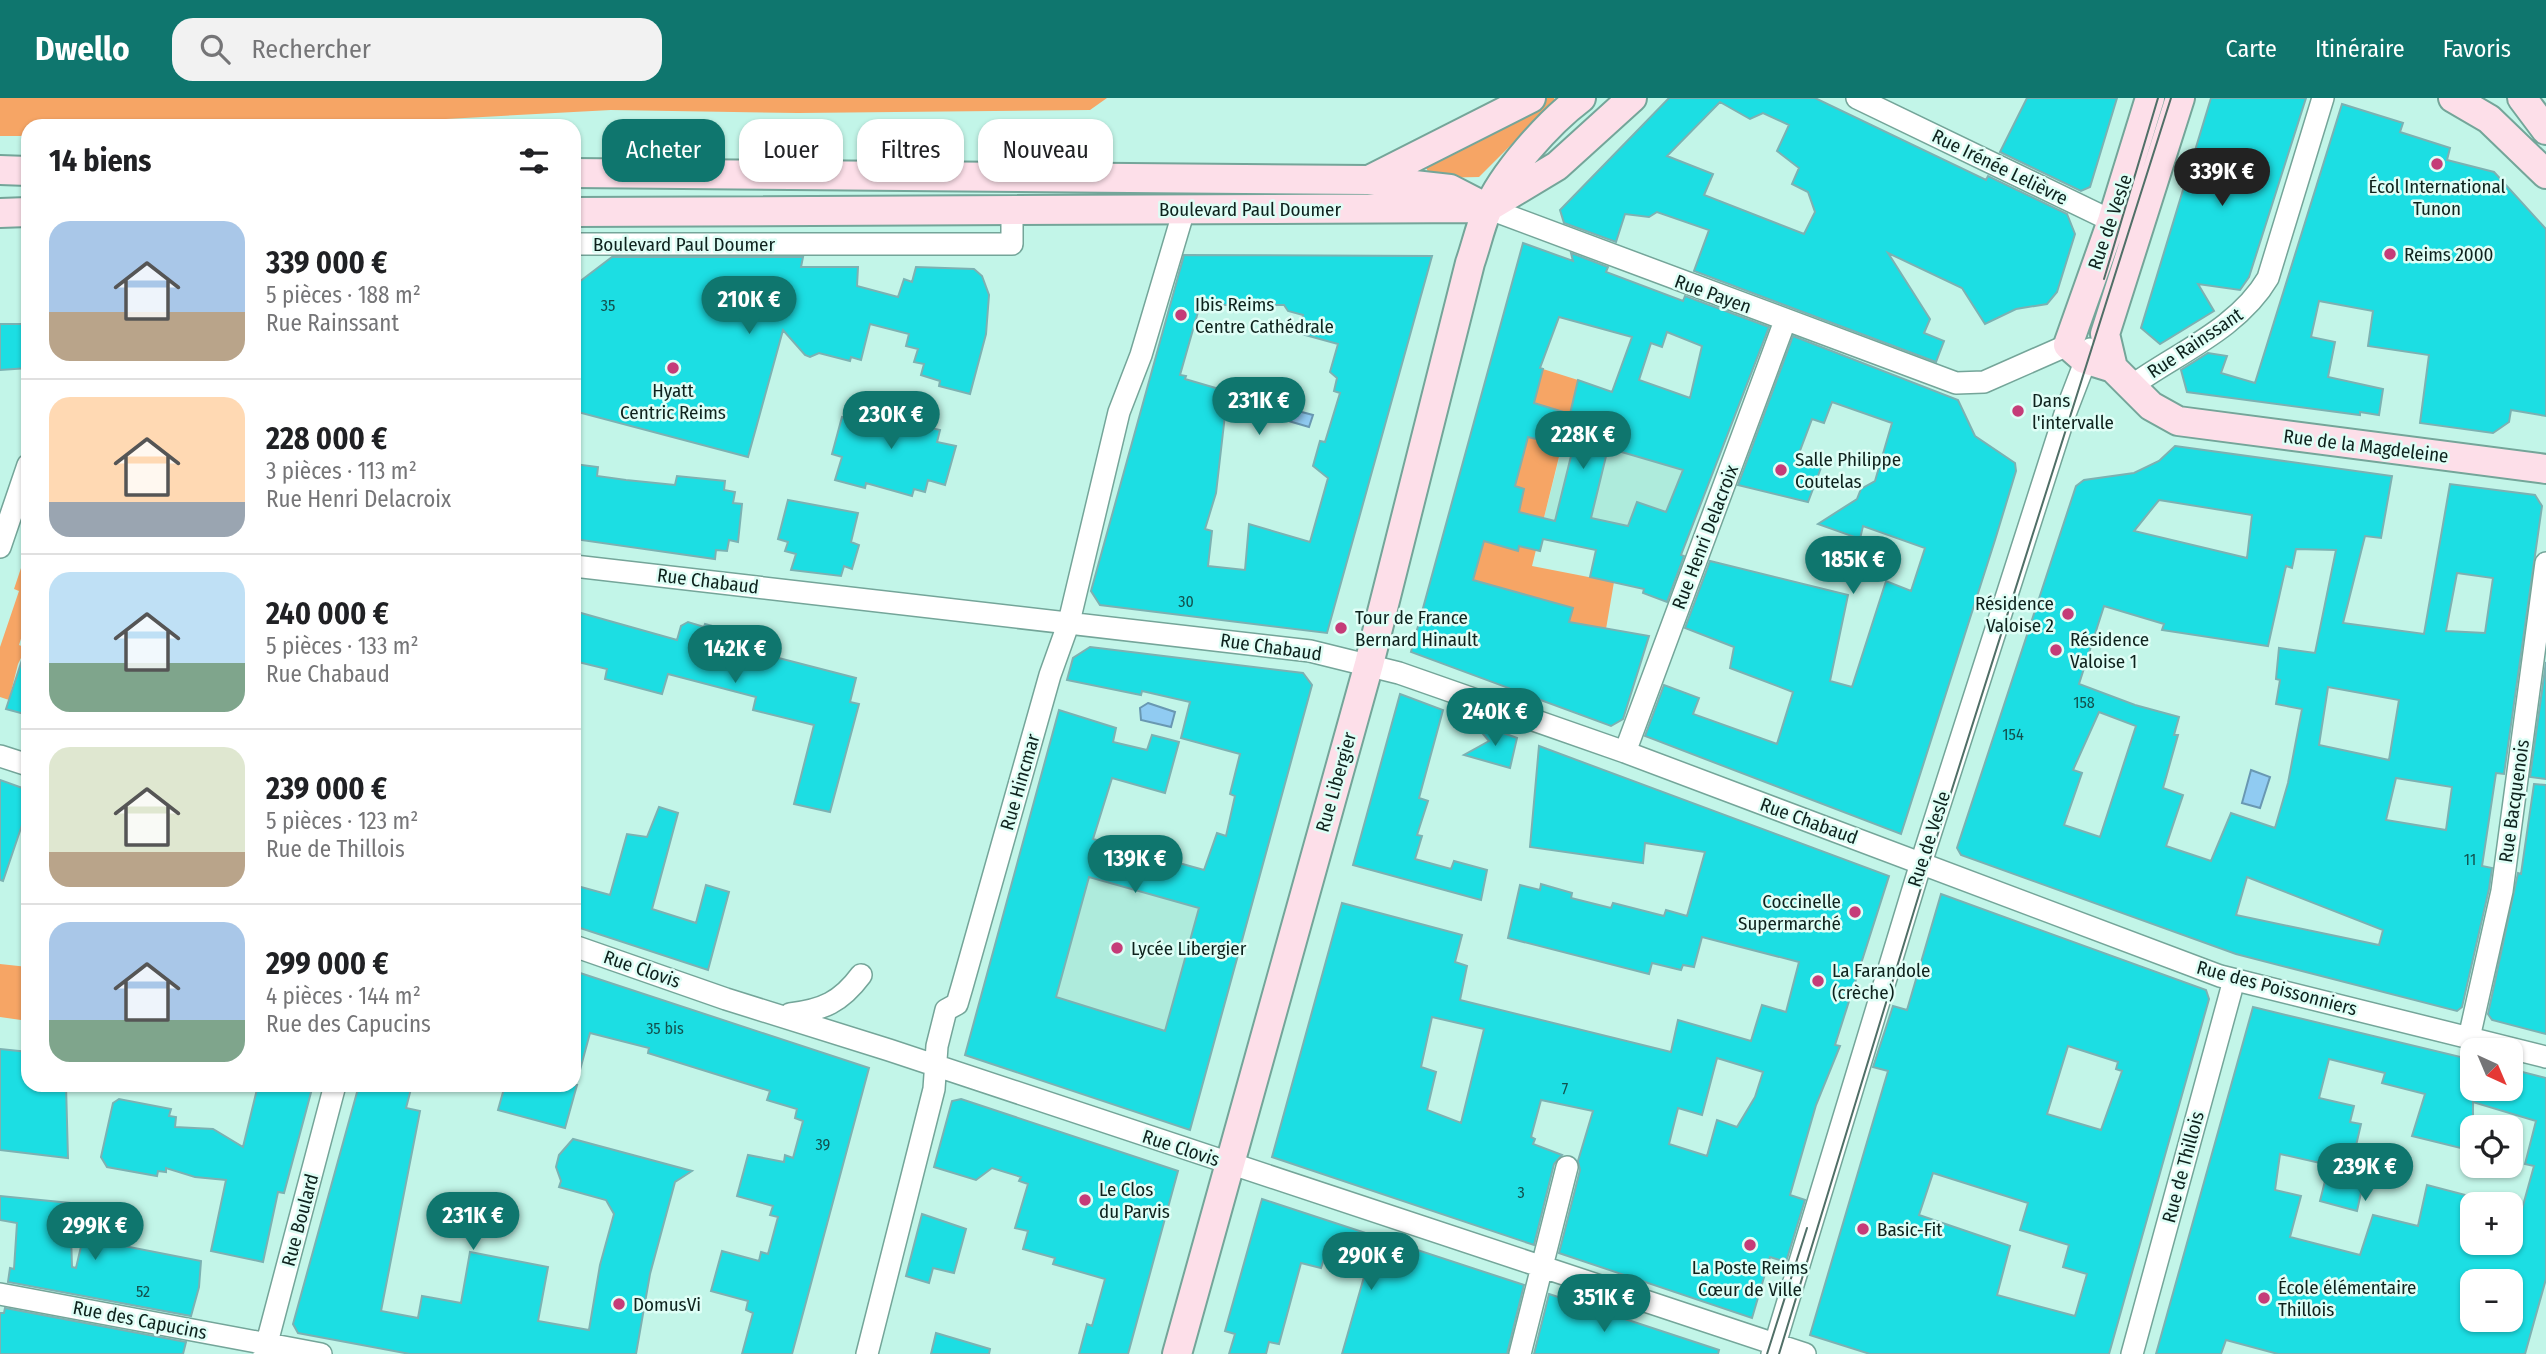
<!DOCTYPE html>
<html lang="fr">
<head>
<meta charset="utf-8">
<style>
	:root { --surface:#fff; --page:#f2f2f2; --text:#202124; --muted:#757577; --line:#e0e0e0; --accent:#0f766e }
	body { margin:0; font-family:"Fira Sans Condensed",sans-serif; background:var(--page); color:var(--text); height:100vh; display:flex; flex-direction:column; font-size:26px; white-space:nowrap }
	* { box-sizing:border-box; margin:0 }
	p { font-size:23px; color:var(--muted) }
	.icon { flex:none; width:38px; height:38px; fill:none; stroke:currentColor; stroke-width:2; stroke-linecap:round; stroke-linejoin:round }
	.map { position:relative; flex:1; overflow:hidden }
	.drawer { position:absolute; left:21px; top:21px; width:560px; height:973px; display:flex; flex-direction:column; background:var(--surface); border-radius:21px; box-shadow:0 2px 5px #0004 }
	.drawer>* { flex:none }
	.guide { position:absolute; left:602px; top:21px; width:665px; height:63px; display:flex; gap:14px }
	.needle { width:46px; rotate:136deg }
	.tools { position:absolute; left:2460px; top:940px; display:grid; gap:14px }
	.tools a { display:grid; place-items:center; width:63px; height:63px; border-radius:14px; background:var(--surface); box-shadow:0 2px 5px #0004; font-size:35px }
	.price { position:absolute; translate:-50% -60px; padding:0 16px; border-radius:24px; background:var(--accent); color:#fff; font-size:23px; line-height:46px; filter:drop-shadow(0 2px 4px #0008) }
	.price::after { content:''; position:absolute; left:50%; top:42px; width:21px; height:16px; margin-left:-10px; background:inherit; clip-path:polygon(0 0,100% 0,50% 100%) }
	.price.current { background:#222; color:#fff }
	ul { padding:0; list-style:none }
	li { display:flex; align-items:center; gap:21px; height:175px; padding:0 28px }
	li+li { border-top:2px solid var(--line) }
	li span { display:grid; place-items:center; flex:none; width:196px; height:140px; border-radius:21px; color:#555 }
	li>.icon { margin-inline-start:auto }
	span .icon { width:84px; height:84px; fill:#fffc; stroke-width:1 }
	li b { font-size:30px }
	h2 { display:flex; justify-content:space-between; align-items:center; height:84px; padding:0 28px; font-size:30px }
	.chip { padding:0 24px; border-radius:21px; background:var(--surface); box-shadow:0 2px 5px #0004; font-size:24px; line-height:63px }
	.chip.current { background:var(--accent); color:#fff }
	header { display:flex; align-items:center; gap:42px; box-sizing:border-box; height:98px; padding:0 35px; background:var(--accent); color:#fff }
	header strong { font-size:33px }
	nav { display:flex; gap:38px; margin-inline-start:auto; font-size:24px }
	.search { width:490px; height:63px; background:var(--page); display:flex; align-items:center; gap:18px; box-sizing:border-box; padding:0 24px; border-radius:21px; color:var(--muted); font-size:26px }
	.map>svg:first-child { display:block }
	.built { fill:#aeebdc }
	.green { fill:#f6a565 }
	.water { fill:#90cbf2; stroke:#6998b2; stroke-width:2 }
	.building { fill:#1cdee3; stroke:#7cb1b2; stroke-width:2; fill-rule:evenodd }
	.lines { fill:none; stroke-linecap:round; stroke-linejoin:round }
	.street-casing { stroke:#74a599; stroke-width:24 }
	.secondary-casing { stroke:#74a599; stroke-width:32 }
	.street { stroke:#fff; stroke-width:21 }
	.secondary { stroke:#fddfe9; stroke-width:28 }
	.tram { stroke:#506f67; stroke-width:2 }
	.poi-dot { fill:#c53c78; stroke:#dffef6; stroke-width:2.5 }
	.labels { text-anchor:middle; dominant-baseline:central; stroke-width:5; stroke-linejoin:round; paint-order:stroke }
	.number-label { font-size:16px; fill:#12514e }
	.street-label { font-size:19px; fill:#0e221d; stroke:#dffef6 }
	.poi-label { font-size:19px; fill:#0e221d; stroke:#dffef6; text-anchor:start }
</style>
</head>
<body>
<header>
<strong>Dwello</strong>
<div class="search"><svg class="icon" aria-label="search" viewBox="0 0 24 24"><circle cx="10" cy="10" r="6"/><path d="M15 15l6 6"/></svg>Rechercher</div>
<nav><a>Carte</a><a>Itinéraire</a><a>Favoris</a></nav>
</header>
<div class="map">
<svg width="2546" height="1256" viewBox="0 0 2546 1256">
	<rect width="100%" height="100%" fill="#c2f5e8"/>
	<path class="built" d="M1566,333L1710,380L1679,462L1624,440L1544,420Z
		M1029,723L1258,787L1190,1032L977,914Z"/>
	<path class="green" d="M0,0H1107L1090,12L798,15L611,12L318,28H28V38H0Z
		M1544,0H1554L1555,3L1479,79L1430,80L1425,66Z
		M1543,271L1578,282L1532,468L1614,484L1606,531L1557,539L1573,510L1473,482L1484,443L1518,452L1520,444L1505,440L1523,391L1515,388L1516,357L1539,306L1522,301L1530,275L1541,278Z
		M28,449V518L19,547L26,550L18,566L9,602L0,599V549L19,493L14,491Z
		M0,866L28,869V923L0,919Z"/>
	<path class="water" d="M1279,308L1313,317L1309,329L1275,319Z
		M1148,605L1175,614L1171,629L1141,622L1140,610Z
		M2251,672L2270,679L2260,710L2242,705Z"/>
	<path class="building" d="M1669,0H1815L1986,82L1988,78L2067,116L2075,136L2057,194L2047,206L2016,211L1985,226L1962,190L1888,155L1930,221L1924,235L1944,243L1936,264L1694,173L1709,132L1657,114L1649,119L1625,116L1616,144L1564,125L1560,112ZM1720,4L1750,21L1763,15L1789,27L1777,53L1799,70L1792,86L1808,94L1815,114L1804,136L1704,97L1713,76L1667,58Z
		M2027,0H2117L2090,89L2081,93L2000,54Z
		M2211,0H2306L2249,179L2240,192L2198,186L2214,213L2160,246L2141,230Z
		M2342,6L2403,25L2400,34L2450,50L2447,62L2494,74L2546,131V318L2511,312L2509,324L2493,335L2420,325L2429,257L2368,248L2373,213L2319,203L2311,239L2335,244L2328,279L2383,291L2379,317L2360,314V317L2187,294L2181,272L2208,255L2227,258L2221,275L2255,285Z
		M1523,145L1573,163L1571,155L1608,169L1606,174L1683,203L1685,198L1769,229L1681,457L1684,458L1667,504L1643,495L1644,491L1590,479L1596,452L1543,441L1540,453L1519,448L1518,453L1484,443L1473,482L1573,510L1569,524L1649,538L1623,621L1611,628L1411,554ZM1559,219L1632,239L1612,294L1578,282L1570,316L1534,305L1543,271L1540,270ZM1667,234L1702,248L1690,300L1639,282L1651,245L1662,249ZM1528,339L1573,350L1555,423L1519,414L1524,391L1515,388ZM1608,350L1683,372L1666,414L1637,404L1628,428L1591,420Z
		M1184,157L1432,158L1327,535L1100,507L1091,493ZM1200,207H1284L1288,213L1303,217L1298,235L1338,246L1330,274L1337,280L1334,293L1340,295L1325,344L1320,343L1313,368L1328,380L1310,444L1249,426L1245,472L1208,468L1212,433L1205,431L1216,395L1225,317L1247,319L1253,301L1185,281L1186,278L1180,277Z
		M612,159H803L801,169H858L857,188L898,199L904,181L912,184L916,169L974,171L982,178L989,197L986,236L970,296L939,288L940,283L921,277L924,266L914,264L918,251L906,248L909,236L870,226L861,262L851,259L850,263L819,255L810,259L805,257L783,232L748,359L574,313V201L579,184Z
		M0,226H28V270L0,272Z
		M1793,238L1958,302L1975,338L2015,365L2016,373L1995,442L1901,736L1645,638L1664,587L1699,600L1693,616L1777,646L1793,594L1730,570L1734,549L1685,530L1710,463L1848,497L1830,583L1852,589L1886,483L1911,493L1925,450L1863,428L1860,441L1818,426L1857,401L1861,391L1875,383L1892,325L1832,304L1824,325L1812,321L1798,358L1822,367L1808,404L1738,387Z
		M867,304L933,322L931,330L940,332L937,344L956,348L945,387L928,382L925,394L914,391L912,398L866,385L865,390L835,382L842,359L832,356L842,319L852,321L855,312L864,314Z
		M2175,348L2392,378L2381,440L2365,438L2343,525L2424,536L2450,386L2535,397L2542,408L2504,676L2496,675L2482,768L2492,770L2489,791L2462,909L2457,913L2236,856L1961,757L1957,750L2076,388L2084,382L2134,375L2159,363ZM2159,402L2252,417L2247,460L2134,433ZM2296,451L2336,452L2315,555L2279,550L2276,581L2280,582L2276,606L2302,611L2288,685L2275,730L2231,715L2211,763L2166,748L2183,697L2163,690L2178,637H2174L2179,619L2135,607L2079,586L2104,508L2164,526L2162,532L2268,548L2286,468L2292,470ZM2457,475L2493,480L2485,535L2446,533ZM2328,589L2399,602L2389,662L2319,647ZM2099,614L2136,628L2100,739L2064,727L2082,675L2073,672ZM2396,680L2452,689L2446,732L2386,722ZM2247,779L2383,832L2379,847L2236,817Z
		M574,366L598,369L597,378L626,382L675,387L677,378L725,383L724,392L735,394L733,405L742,406L738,444L729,442L727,453L716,452L715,461L574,441Z
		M788,402L858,415L851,444L859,447L852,471L844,468L841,478L791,472L796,456L785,453L788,444L778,441Z
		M574,513L677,542L681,528L688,524L704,529L705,526L771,544L767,557L856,580L850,604L859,606L830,714L794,706L814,627L753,612L756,599L668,576L662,596L605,581L607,571L574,563L579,537L574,536Z
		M1090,549L1303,575L1312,587L1190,1032L965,957L1059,612L1116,630L1113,644L1147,652L1152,637L1179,644L1165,695L1112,680L1093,741L1204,772L1217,735L1226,738L1235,698L1230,696L1240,656L1181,640L1190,604L1142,593L1141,597L1067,582L1073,560ZM1089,779L1199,810L1165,933L1056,899Z
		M24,556L28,557V617L6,611Z
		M2546,564V681L2530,679Z
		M1400,596L1443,612L1419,700L1428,703L1417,737L1422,738L1415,761L1451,771L1454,763L1487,772L1481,802L1353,767Z
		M1473,624L1517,640L1510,670L1464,657L1489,643Z
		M1539,648L1889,778L1835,947L1840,948L1816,1007L1790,1097L1805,1102L1786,1164L1770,1159L1752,1220L1559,1155L1580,1072L1578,1063L1593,1013L1541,1002L1531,1039L1535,1041L1533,1046L1562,1057L1554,1066L1534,1147L1272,1059L1342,805L1462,837L1455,864L1467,868L1460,902L1671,954L1678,922L1751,943L1762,907L1786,914L1799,864L1702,839L1694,869L1683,867L1681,872L1652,865L1649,876L1508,840L1520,787L1540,792L1541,786L1572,795L1571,800L1611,810L1613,805L1664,818L1666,812L1687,818L1705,754L1645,745L1643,765L1530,749ZM1432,919L1484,931L1461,1025L1427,1012L1436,974L1421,969ZM1717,960L1763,974L1755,999L1737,1029L1717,1022L1707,1058L1669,1046L1678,1010L1702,1017Z
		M0,682L28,692V729L22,727L3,783L0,782Z
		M2534,686L2546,687V936L2492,922L2488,916L2518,775L2521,776Z
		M659,709L678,715L652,811L696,825L706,787L729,794L708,872L574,828V787L610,797L627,736L647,739Z
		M1941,796L2206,892L2209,901L2109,1256H1870L1810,1237L1888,973L1873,969L1893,908L1907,912ZM2068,948L2118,964L2116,971L2122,973L2101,1032L2047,1016ZM1933,1075L2028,1105L2020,1132L2069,1147L2063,1169L2087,1176L2075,1218L1997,1197L2010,1148L1919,1117Z
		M574,873L869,970L792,1256H742L753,1215L746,1212L748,1203L711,1193L722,1153L759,1163L761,1154L768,1156L778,1119L770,1117L773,1108L737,1098L748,1057L784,1064L785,1057L793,1060L803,1023L795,1020L797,1011L767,1002L770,993L648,955L649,950L590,935L580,972L574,971Z
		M2253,909L2473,962V990H2511V971L2546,980V1181L2525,1256H2278L2226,1242L2221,1256H2156ZM2329,961L2385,975L2382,985L2425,996L2412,1038L2473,1053V1004L2536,1023L2525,1066L2534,1068L2522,1111L2511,1108V1144H2467L2473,1124V1099L2427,1087L2418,1128L2373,1117L2360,1157L2290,1139L2301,1098L2275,1092L2280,1056L2329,1067L2320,1103L2357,1113L2366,1072L2351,1069L2361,1026L2350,1024L2354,1008L2319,1000ZM2473,1183H2511V1222H2473Z
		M0,951L28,954V987H66L68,1060L0,1052Z
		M258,987H313L284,1095L278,1094L263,1164L211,1153L226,1082L195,1079L166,1070V1074L158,1073L157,1078L107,1069L101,1059L113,1005L119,1001L171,1011L169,1018L176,1019L175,1029L213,1031L243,1049Z
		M359,987H412L406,1010L420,1013L381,1213L418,1220L422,1198L461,1205L470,1154L548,1169L538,1223L589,1232L600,1167L614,1116L606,1102L559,1089L561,1083L556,1069L559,1057L573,1041L692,1073L675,1084L650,1176L636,1256H410L298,1235L293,1226Z
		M505,987H577L565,1030L498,1012Z
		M961,1001L1178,1073L1128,1256H1079L1087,1226L1092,1228L1105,1181L1053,1166L1055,1160L1023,1151L1028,1133L1015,1130L1028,1086L1019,1083L1021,1079L992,1070L976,1082L934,1069L952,1003Z
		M0,1098L70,1105L72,1169L76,1170L83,1140L201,1163L199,1189L191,1218L8,1184L10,1170L14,1171L17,1125L0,1122Z
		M1262,1101L1524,1187L1507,1256H1342L1366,1172L1324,1161L1321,1170L1301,1165L1279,1246L1269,1244L1266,1256H1229L1235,1236L1225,1233Z
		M922,1116L966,1131L954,1175L933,1170L929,1185L906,1178Z
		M1549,1196L1719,1252L1718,1256H1534Z
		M5,1210L186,1244L183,1256H0V1215H4Z
		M936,1235L990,1251L989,1256H931Z"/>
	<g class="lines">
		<defs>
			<path id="street" d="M1857,0L2112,123
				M1487,110L1956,285L1984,284L2068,247
				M574,146H1012V112
				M2130,289C2177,255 2238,231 2268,180L2323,0
				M0,449L28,367
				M574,468L1310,553L1399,575L1625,654L2220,878L2546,959
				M1625,654L1785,223
				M0,658L28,667
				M574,848L726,901L889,952L1805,1256
				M790,916C823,912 841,904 861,877
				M2469,940L2502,793L2546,465
				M0,1196L321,1256
				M264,1256L335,987
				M867,1256L934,991L937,948L946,912L957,906L962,889L1050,577L1069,524L1119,314L1141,257L1184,112
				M1520,1256L1567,1069
				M1772,1256L1921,765L2065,316L2090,251
				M2132,1256L2234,882"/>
			<path id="secondary" d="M2150,0L2112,123L2068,247L2084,261L2113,270L2151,308L2178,323L2546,371
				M2453,0L2489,21L2546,76
				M2522,0L2546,32
				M0,72L28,73
				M574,75L1369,82L1450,91L1483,108
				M1369,82L1531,0
				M574,114L1487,110L1557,68L1632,0
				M0,115L28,114
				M2113,270L2105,236L2180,0
				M1177,1256L1369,566L1470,165C1476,148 1480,129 1487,113C1502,76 1549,24 1581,0"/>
		</defs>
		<use href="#street" class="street-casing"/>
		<use href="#secondary" class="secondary-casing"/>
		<use href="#street" class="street"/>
		<use href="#secondary" class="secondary"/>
		<path class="tram" d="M2104,181L2158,0
			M1767,1256L1807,1130
			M1779,1256L1928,767L2171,0"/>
	</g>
	<g class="poi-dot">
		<circle cx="2437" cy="66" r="7"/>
		<circle cx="2390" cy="156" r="7"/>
		<circle cx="1181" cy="217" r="7"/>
		<circle cx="673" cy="270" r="7"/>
		<circle cx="2018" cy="313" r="7"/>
		<circle cx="1781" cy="372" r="7"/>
		<circle cx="2068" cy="516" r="7"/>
		<circle cx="1341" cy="530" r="7"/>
		<circle cx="2056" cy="552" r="7"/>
		<circle cx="1855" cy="814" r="7"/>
		<circle cx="1117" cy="850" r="7"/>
		<circle cx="1818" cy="883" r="7"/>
		<circle cx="1085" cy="1102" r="7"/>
		<circle cx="1863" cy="1131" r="7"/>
		<circle cx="1750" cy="1147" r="7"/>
		<circle cx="2264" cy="1200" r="7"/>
		<circle cx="619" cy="1206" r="7"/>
	</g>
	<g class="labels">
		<g class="number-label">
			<text x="608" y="207">35</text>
			<text x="1186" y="503">30</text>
			<text x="2084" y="604">158</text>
			<text x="2013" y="636">154</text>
			<text x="2470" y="761">11</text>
			<text x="665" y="930">35 bis</text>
			<text x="1565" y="990">7</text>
			<text x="823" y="1046">39</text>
			<text x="1521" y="1094">3</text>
			<text x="143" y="1193">52</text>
		</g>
		<g class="street-label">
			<text transform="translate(2000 69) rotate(26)">Rue Irénée Lelièvre</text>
			<text x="1250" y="111">Boulevard Paul Doumer</text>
			<text transform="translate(2110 124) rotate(-71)">Rue de Vesle</text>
			<text x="684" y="146">Boulevard Paul Doumer</text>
			<text transform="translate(1713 196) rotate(20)">Rue Payen</text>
			<text transform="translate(2195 245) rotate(-34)">Rue Rainssant</text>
			<text transform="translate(2366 348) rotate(7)">Rue de la Magdeleine</text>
			<text transform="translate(1705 439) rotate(-69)">Rue Henri Delacroix</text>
			<text transform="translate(708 483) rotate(7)">Rue Chabaud</text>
			<text transform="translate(1271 549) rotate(8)">Rue Chabaud</text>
			<text transform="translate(1020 684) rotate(-74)">Rue Hincmar</text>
			<text transform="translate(1336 684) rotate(-74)">Rue Libergier</text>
			<text transform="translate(2514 703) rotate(-82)">Rue Bacquenois</text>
			<text transform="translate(1809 723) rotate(20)">Rue Chabaud</text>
			<text transform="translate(1929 741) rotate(-72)">Rue de Vesle</text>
			<text transform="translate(642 871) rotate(19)">Rue Clovis</text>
			<text transform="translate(2277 890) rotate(15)">Rue des Poissonniers</text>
			<text transform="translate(1181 1050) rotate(18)">Rue Clovis</text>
			<text transform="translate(2183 1069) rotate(-75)">Rue de Thillois</text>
			<text transform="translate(300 1122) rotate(-75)">Rue Boulard</text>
			<text transform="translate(140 1222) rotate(11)">Rue des Capucins</text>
		</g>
		<g class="poi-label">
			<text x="2437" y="88" text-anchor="middle">Écol International<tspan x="2437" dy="22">Tunon</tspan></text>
			<text x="2404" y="156">Reims 2000</text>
			<text x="1195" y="206">Ibis Reims<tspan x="1195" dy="22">Centre Cathédrale</tspan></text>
			<text x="673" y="292" text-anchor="middle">Hyatt<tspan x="673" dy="22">Centric Reims</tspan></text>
			<text x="2032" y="302">Dans<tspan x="2032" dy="22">l'intervalle</tspan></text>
			<text x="1795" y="361">Salle Philippe<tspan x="1795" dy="22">Coutelas</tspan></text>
			<text x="2054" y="505" text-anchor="end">Résidence<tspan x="2054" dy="22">Valoise 2</tspan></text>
			<text x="1355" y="519">Tour de France<tspan x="1355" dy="22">Bernard Hinault</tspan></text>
			<text x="2070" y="541">Résidence<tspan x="2070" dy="22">Valoise 1</tspan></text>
			<text x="1841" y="803" text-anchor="end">Coccinelle<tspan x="1841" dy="22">Supermarché</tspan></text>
			<text x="1131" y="850">Lycée Libergier</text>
			<text x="1832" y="872">La Farandole<tspan x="1832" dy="22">(crèche)</tspan></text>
			<text x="1099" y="1091">Le Clos<tspan x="1099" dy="22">du Parvis</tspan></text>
			<text x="1877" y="1131">Basic-Fit</text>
			<text x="1750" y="1169" text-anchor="middle">La Poste Reims<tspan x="1750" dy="22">Cœur de Ville</tspan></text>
			<text x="2278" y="1189">École élémentaire<tspan x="2278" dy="22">Thillois</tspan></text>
			<text x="633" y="1206">DomusVi</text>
		</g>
	</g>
</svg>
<div class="tools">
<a><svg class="needle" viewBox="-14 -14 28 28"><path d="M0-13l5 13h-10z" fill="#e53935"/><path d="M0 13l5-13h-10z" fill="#757577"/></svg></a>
<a><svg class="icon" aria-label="locate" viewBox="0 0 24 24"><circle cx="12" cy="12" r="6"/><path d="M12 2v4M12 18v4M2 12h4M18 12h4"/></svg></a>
<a>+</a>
<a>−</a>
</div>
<b class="price current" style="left:2222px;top:110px">339K €</b>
<b class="price" style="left:749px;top:238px">210K €</b>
<b class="price" style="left:1259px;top:339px">231K €</b>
<b class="price" style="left:891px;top:353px">230K €</b>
<b class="price" style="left:1583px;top:373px">228K €</b>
<b class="price" style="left:1853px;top:498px">185K €</b>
<b class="price" style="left:735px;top:587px">142K €</b>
<b class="price" style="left:1495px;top:650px">240K €</b>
<b class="price" style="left:1135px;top:797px">139K €</b>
<b class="price" style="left:2365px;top:1105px">239K €</b>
<b class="price" style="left:473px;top:1154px">231K €</b>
<b class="price" style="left:95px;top:1164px">299K €</b>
<b class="price" style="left:1371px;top:1194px">290K €</b>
<b class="price" style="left:1604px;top:1236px">351K €</b>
<div class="guide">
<a class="chip current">Acheter</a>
<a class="chip">Louer</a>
<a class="chip">Filtres</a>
<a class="chip">Nouveau</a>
</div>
<section class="drawer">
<h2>14 biens<svg class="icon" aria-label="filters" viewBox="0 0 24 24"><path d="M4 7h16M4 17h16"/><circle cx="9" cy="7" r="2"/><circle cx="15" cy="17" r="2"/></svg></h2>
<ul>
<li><span style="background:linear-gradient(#a9c7e8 65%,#b9a48a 0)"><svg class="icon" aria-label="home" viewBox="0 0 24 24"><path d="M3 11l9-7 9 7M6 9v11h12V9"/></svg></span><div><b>339 000 €</b><p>5 pièces · 188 m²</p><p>Rue Rainssant</p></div></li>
<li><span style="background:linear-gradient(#ffd9b3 75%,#9aa5b1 0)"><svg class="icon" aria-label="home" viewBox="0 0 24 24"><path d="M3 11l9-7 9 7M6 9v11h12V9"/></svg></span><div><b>228 000 €</b><p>3 pièces · 113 m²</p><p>Rue Henri Delacroix</p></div></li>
<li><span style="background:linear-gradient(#bfe0f5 65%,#7fa58c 0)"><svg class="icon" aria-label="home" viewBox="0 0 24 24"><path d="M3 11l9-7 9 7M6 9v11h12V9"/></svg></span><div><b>240 000 €</b><p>5 pièces · 133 m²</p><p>Rue Chabaud</p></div></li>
<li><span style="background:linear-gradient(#dfe7d0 75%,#b9a48a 0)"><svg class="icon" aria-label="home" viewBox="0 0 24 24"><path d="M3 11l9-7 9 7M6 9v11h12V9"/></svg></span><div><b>239 000 €</b><p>5 pièces · 123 m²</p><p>Rue de Thillois</p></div></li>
<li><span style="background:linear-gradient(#a9c7e8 70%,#7fa58c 0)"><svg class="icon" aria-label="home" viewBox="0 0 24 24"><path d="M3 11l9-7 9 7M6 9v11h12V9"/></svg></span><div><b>299 000 €</b><p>4 pièces · 144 m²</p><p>Rue des Capucins</p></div></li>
</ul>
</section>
</div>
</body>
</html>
